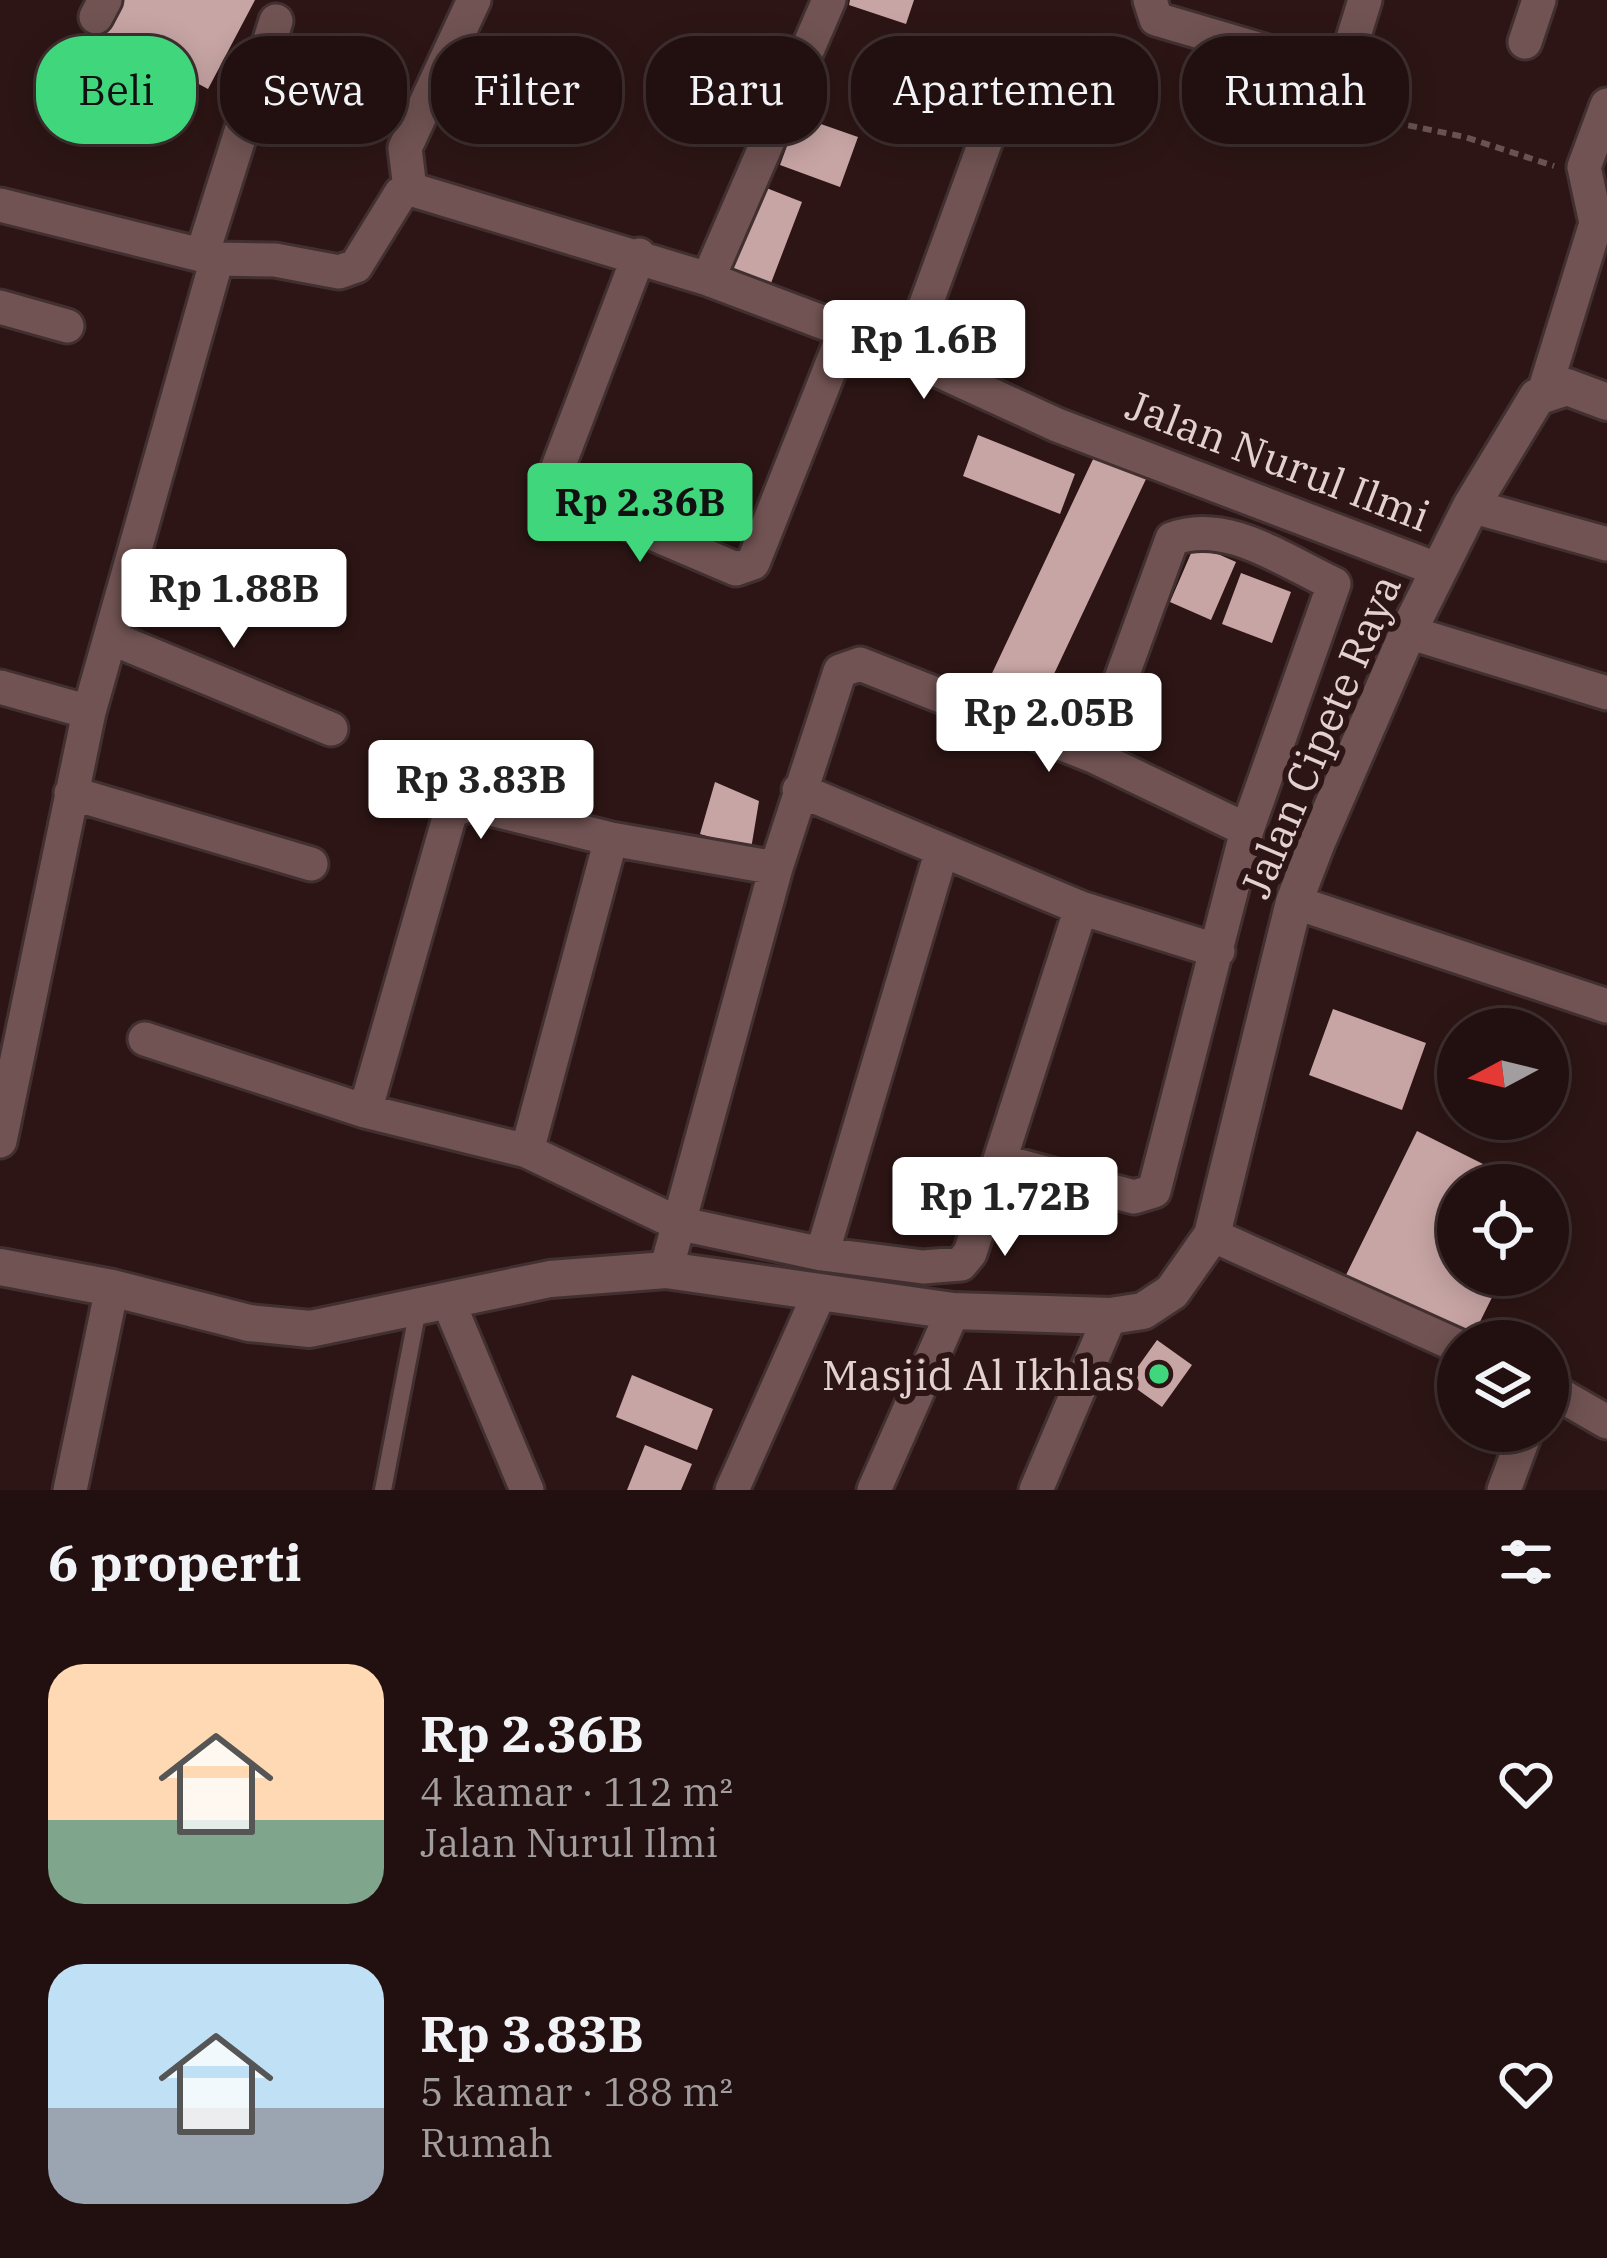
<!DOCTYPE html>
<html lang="id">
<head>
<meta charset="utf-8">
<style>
	:root { --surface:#221010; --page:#2e1e1e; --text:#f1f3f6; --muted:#a29d9f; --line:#3f3030; --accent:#40d77c }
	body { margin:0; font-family:"IBM Plex Serif",serif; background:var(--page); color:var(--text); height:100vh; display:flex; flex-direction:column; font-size:45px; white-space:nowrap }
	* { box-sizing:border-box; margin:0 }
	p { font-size:39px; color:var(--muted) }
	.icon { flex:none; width:66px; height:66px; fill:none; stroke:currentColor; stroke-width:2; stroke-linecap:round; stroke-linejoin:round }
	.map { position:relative; height:1490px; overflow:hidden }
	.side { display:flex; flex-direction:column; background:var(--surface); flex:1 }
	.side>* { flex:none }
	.hud { position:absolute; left:36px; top:36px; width:1536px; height:108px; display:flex; gap:24px }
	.needle { width:78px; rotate:263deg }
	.tools { position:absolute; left:1437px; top:1008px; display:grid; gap:24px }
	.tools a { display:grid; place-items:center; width:132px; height:132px; border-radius:50%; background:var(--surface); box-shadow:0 6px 30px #0003,0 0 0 3px var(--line); font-size:60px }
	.price { position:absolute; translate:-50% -102px; padding:0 27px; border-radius:12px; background:#fff; color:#222; font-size:39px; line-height:78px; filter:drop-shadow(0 3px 6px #0008) }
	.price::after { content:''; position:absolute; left:50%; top:72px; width:36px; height:27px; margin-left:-18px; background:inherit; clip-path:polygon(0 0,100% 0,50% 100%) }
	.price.selected { background:var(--accent); color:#111 }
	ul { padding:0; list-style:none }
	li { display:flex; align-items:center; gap:36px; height:300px; padding:0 48px }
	li span { display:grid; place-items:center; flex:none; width:336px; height:240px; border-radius:36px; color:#555 }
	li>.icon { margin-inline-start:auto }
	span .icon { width:144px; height:144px; fill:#fffc; stroke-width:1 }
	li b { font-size:51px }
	h2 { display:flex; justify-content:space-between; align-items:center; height:144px; padding:0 48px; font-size:51px }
	.tag { padding:0 42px; border-radius:48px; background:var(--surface); box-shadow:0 6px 30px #0003,0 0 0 3px var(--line); font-size:42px; line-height:108px }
	.tag.selected { background:var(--accent); color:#111 }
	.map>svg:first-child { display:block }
	.building { fill:#c8a5a5 }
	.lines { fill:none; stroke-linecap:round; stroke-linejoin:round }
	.service-casing { stroke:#423030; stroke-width:22 }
	.minor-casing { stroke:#423030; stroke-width:39 }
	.secondary-casing { stroke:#423030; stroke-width:42 }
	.path { stroke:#685252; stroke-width:6; stroke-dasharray:9 6; stroke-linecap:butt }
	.service { stroke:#715353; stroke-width:16 }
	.minor { stroke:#715353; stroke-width:33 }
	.secondary { stroke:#715353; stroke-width:36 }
	.poi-dot { fill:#40d77c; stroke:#2d1515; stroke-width:4.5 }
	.labels { text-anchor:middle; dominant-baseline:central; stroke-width:12; stroke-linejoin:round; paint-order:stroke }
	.street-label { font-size:42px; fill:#e3d1d1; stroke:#2d1515 }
	.poi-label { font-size:42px; fill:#e3d1d1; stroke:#2d1515; text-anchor:end }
</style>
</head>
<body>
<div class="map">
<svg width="1607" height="1490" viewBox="0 0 1607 1490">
	<rect width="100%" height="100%" fill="#2d1515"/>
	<path class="building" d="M113,0H255L208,89L97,30Z
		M850,0H914L906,24L849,5Z
		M798,116L858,137L840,187L780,165Z
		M756,184L802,202L771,283L725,265Z
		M978,435L1075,474L1060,514L963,476Z
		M1095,455L1146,479L1037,710L986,686Z
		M1195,544L1236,562L1211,620L1170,602Z
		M1241,573L1291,592L1272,643L1222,624Z
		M715,782L759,801L751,849L700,834Z
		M1333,1009L1426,1043L1402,1110L1309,1075Z
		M1417,1131L1525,1185H1458V1275H1503L1472,1338L1346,1275Z
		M1157,1340L1192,1365L1162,1407L1127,1382Z
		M632,1375L713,1409L697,1450L616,1417Z
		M645,1445L692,1464L681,1490H627Z"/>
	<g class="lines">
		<defs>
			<path id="service" d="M383,1490L418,1309"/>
			<path id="minor" d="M1150,0L1156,19L1342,74L1365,0
				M96,17L105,0
				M1525,42L1539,0
				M410,189L708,279L883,345L1057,425L1439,570
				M410,189L405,148L474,0
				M0,205L217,259L275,260L339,272L356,266L401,193L410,189
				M202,255L276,21
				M639,255L552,483L558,493L736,569L753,563L845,331
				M708,279L829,0
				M0,307L67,326
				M907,356L1001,99
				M1544,392L1596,223L1584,167L1607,105
				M1471,506L1607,544
				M1408,632L1607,693
				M111,638L331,729
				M0,687L89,712
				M799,790L1081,908L1218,951
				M71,793L311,864
				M1294,902L1607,1006
				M145,1039L365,1111L527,1151L677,1223L822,1254L923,1267L961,1264L970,1253L1081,908
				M365,1111L451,811L471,804L611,839L776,868
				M0,1141L89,712L217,259
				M527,1151L611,839
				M1001,1161L1134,1197L1154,1191L1247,830L1334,584C1284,561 1226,518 1172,539L1093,756
				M1212,1235L1458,1346
				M822,1254L942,850
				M666,1270L776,868L840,671L860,664L1093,756L1247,830
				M448,1301L527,1490
				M1548,1388L1607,1422
				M70,1490L112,1288
				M732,1490L820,1292
				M874,1490L953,1311
				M1036,1490L1110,1316
				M1504,1490L1526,1431"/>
			<path id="secondary" d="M0,1267L112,1288L249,1323L310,1329L550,1279L666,1270L953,1311L1110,1316L1143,1311L1172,1292L1212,1235L1294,902L1317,842L1408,632L1471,506L1537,397L1567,387L1607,402"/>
		</defs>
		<use href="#service" class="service-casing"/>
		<use href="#minor" class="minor-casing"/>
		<use href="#secondary" class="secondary-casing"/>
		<path class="path" d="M1337,106L1343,112L1465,137L1554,166"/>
		<use href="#service" class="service"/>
		<use href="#minor" class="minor"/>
		<use href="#secondary" class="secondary"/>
	</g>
	<circle class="poi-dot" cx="1159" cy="1374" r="12"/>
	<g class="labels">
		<g class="street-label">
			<text transform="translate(1278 460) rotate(21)">Jalan Nurul Ilmi</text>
			<text transform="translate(1320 736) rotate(-67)">Jalan Cipete Raya</text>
		</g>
		<g class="poi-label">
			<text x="1135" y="1374">Masjid Al Ikhlas</text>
		</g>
	</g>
</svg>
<div class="tools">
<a><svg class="needle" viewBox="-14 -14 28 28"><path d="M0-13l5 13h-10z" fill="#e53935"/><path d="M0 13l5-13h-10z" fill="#a29d9f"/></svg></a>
<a><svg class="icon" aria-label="locate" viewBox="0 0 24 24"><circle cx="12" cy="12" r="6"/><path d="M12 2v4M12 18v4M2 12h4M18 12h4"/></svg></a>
<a><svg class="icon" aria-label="layers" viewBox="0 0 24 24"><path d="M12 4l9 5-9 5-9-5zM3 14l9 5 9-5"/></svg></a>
</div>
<b class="price" style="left:924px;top:402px">Rp 1.6B</b>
<b class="price selected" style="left:640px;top:565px">Rp 2.36B</b>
<b class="price" style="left:234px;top:651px">Rp 1.88B</b>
<b class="price" style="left:1049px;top:775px">Rp 2.05B</b>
<b class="price" style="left:481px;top:842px">Rp 3.83B</b>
<b class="price" style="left:1005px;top:1259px">Rp 1.72B</b>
<div class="hud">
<a class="tag selected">Beli</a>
<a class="tag">Sewa</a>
<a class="tag">Filter</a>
<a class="tag">Baru</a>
<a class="tag">Apartemen</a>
<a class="tag">Rumah</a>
</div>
</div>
<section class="side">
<h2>6 properti<svg class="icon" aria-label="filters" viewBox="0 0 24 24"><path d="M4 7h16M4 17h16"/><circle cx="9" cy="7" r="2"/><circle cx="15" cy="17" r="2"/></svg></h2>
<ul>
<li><span style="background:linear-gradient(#ffd9b3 65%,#7fa58c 0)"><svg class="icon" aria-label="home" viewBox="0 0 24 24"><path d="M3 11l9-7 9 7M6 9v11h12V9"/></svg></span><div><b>Rp 2.36B</b><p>4 kamar · 112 m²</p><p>Jalan Nurul Ilmi</p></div><svg class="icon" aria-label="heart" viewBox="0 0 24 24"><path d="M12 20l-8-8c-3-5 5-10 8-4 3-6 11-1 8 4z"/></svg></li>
<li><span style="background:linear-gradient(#bfe0f5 60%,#9aa5b1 0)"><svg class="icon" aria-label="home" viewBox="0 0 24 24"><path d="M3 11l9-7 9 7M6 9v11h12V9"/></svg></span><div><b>Rp 3.83B</b><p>5 kamar · 188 m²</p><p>Rumah</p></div><svg class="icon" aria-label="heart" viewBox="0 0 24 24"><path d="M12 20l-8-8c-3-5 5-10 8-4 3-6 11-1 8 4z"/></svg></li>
</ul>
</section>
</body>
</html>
